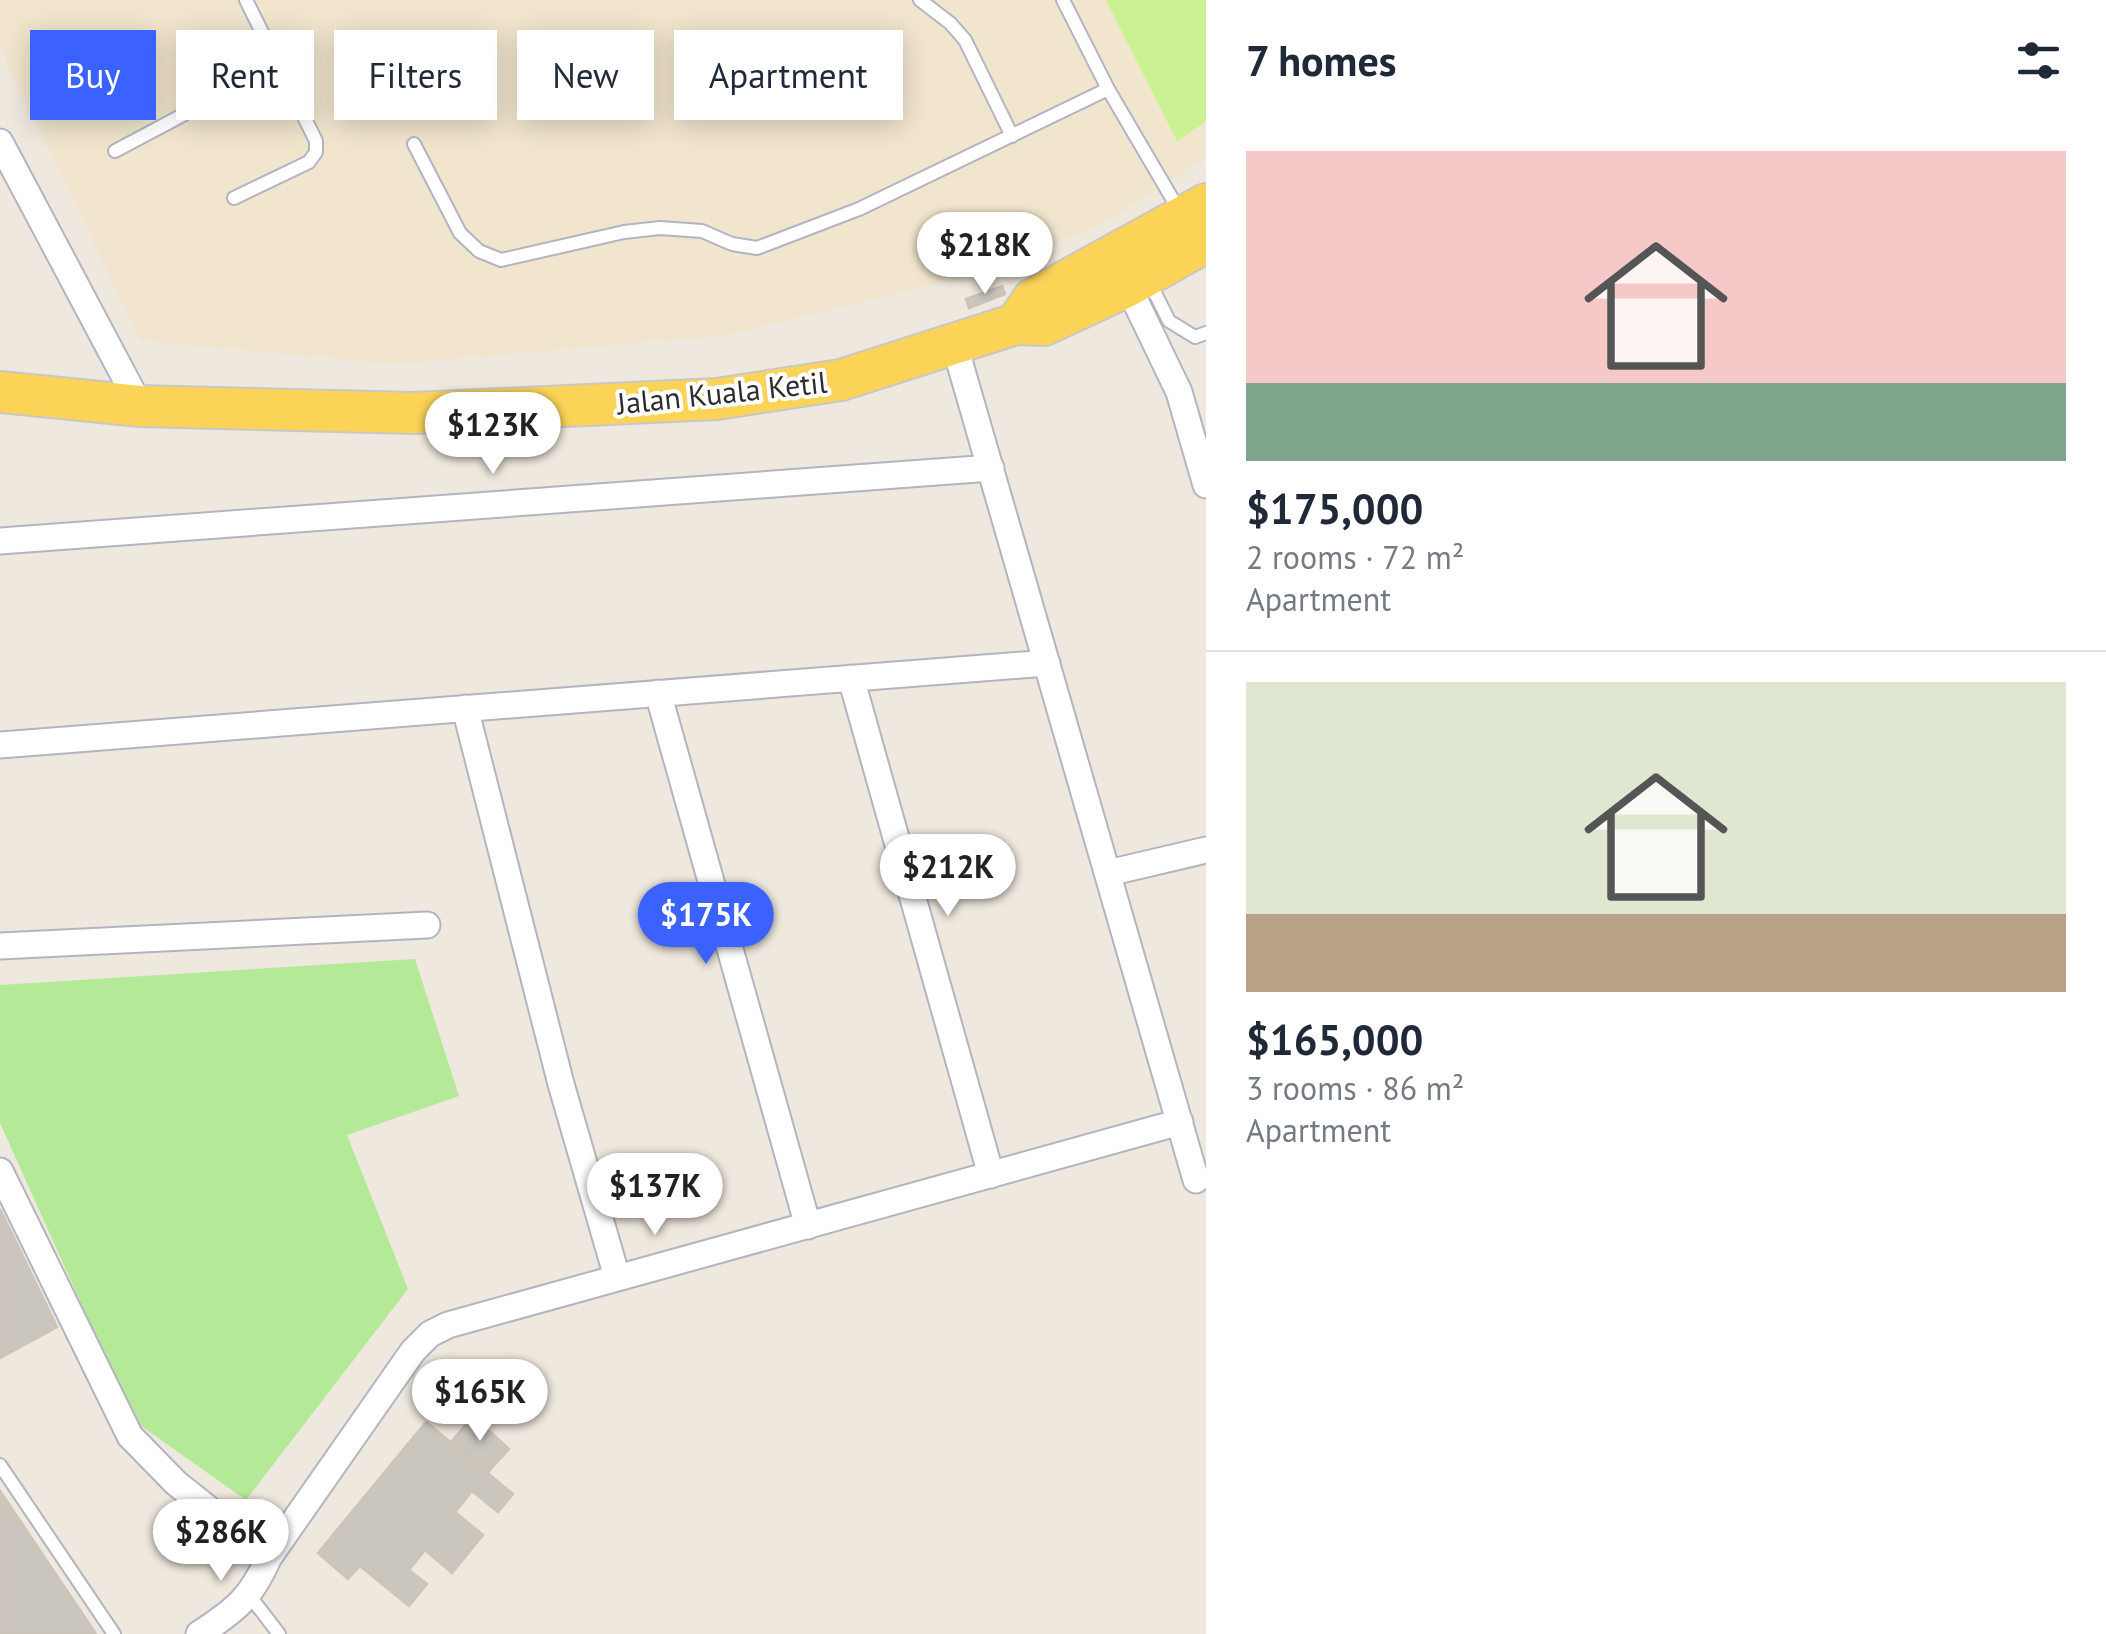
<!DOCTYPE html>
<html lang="en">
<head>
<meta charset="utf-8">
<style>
	:root { --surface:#fff; --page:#f2f2f3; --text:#1f2937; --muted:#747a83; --line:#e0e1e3; --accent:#3b62ff }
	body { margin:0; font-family:"PT Sans",sans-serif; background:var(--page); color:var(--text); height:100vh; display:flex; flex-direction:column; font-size:38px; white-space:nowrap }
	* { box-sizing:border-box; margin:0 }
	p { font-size:32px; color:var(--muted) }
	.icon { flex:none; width:55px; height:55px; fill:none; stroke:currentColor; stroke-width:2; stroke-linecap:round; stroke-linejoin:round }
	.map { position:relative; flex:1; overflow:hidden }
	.panel { display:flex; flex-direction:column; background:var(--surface); width:900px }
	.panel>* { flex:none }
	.hud { position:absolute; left:30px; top:30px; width:950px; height:90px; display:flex; gap:20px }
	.price { position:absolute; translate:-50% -85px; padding:0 22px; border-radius:35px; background:#fff; color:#222; font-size:32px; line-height:65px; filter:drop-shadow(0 2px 5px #0008) }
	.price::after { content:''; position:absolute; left:50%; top:60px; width:30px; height:22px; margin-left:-15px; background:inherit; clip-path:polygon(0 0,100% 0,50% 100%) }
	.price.current { background:var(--accent); color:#fff }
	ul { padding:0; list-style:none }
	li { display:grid; align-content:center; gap:20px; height:530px; padding:0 40px }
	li+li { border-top:2px solid var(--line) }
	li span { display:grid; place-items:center; height:310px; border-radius:0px; color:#555 }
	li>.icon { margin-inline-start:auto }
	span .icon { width:180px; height:180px; fill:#fffc; stroke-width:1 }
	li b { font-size:42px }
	h2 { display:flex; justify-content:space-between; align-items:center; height:120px; padding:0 40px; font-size:42px }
	.pill { padding:0 35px; border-radius:0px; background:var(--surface); box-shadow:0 5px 25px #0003; font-size:35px; line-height:90px }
	.pill.current { background:var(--accent); color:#fff }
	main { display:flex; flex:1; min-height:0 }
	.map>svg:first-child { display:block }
	.education { fill:#f1e5cd }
	.green { fill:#b4e997 }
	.pitch { fill:#caf192 }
	.building { fill:#cbc6bd; stroke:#cbc4b7; stroke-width:2.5 }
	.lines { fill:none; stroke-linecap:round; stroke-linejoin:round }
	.lane-casing { stroke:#b2b5c1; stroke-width:16 }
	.street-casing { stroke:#b2b5c1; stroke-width:29 }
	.primary-casing { stroke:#c8c8c8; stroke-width:44 }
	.lane { stroke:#fff; stroke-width:12 }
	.street { stroke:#fff; stroke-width:25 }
	.primary { stroke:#fbd357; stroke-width:40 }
	.labels { text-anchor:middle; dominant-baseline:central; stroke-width:8; stroke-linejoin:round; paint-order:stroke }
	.street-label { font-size:30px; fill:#2d2d2d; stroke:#fff }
</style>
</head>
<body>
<main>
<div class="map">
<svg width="1206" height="1634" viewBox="0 0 1206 1634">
	<rect width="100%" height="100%" fill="#efe8de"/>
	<path class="education" d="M0,0H1206V158L1115,216L1008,266L729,335L393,364L141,341L0,48Z"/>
	<path class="green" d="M415,959L459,1096L347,1135L408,1289L246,1500L134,1421L0,1123V985Z"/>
	<path class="pitch" d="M1106,0H1206V121L1177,141Z"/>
	<path class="building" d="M1002,286L1005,294L969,308L966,299Z
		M0,1209L57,1327L0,1358Z
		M473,1416L509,1449L488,1472L452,1441Z
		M426,1422L513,1494L498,1512L472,1491L455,1512L483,1535L452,1573L425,1550L409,1570L427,1584L409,1606L360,1566L348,1579L318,1553Z
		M0,1491L96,1634H0Z"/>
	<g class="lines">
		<defs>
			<path id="lane" d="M920,0L950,23L965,40L1012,136
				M1063,0L1108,89L1180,212
				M414,144L460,233L479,251L501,260L624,232L660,228L702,231L732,244L757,248L859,209L1108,89
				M115,151L277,65
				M234,198L309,162L316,152V141L246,0
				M1149,281L1169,321L1195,337L1206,333
				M0,1465L114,1634
				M249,1595L279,1634"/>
			<path id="street" d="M0,142L140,406
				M1128,286L1179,392L1206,485
				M954,343L1196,1180
				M0,541L991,468
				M851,678L991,1175
				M658,693L808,1226
				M465,708L561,1084L617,1277
				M0,745L1047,663
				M1108,873L1206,850
				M0,946L427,925
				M0,1171L130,1436L176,1483L269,1557
				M199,1634C236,1610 251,1598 269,1557L413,1351L430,1334L448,1325L1180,1122"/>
			<path id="primary" d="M1016,324L1033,299L1206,204
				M0,392L140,406L414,413L717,399L841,380L1016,324L1044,325L1128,286L1206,242"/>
		</defs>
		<use href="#lane" class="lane-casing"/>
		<use href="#street" class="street-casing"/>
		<use href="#primary" class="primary-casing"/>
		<use href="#lane" class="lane"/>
		<use href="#street" class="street"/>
		<use href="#primary" class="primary"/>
	</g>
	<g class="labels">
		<g class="street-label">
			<text transform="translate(722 392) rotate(-6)">Jalan Kuala Ketil</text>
		</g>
	</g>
</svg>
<b class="price" style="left:985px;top:297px">$218K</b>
<b class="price" style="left:493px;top:477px">$123K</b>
<b class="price" style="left:948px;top:919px">$212K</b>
<b class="price current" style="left:706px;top:967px">$175K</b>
<b class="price" style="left:655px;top:1238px">$137K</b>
<b class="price" style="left:480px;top:1444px">$165K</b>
<b class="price" style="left:221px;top:1584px">$286K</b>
<div class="hud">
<a class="pill current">Buy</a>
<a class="pill">Rent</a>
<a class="pill">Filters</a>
<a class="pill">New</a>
<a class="pill">Apartment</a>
</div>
</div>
<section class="panel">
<h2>7 homes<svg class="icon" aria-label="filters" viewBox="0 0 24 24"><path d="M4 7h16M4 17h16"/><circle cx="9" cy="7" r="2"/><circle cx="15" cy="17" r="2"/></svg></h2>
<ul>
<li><span style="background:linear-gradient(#f6c9c9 75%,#7fa58c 0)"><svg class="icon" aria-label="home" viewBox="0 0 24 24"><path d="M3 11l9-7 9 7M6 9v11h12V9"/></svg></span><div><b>$175,000</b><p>2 rooms · 72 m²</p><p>Apartment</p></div></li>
<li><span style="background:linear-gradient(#dfe7d0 75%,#b9a48a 0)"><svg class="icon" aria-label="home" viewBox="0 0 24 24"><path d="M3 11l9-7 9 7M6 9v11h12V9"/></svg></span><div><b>$165,000</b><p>3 rooms · 86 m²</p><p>Apartment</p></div></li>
</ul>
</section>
</main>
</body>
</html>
